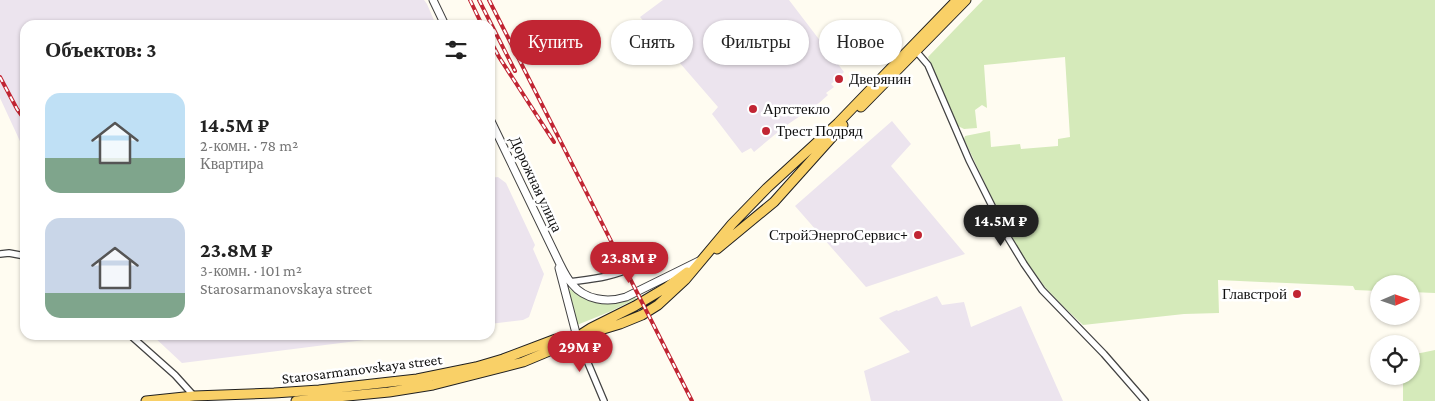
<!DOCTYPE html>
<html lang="ru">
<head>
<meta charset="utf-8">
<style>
	:root { --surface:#fff; --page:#f2f2f2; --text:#222; --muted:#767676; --accent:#c12533 }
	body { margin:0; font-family:"Crimson Pro",serif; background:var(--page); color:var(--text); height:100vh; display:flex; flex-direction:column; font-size:19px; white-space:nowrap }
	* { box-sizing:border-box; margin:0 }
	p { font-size:16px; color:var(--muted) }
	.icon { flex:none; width:28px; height:28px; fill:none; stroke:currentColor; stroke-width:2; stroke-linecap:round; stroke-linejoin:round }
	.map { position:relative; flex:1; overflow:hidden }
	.details { position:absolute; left:20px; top:20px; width:475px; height:320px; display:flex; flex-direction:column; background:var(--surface); border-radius:15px; box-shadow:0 1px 4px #0004 }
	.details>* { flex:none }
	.guide { position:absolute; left:510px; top:20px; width:475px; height:45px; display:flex; gap:10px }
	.needle { width:32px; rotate:88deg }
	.tools { position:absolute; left:1370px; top:275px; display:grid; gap:10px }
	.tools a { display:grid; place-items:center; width:50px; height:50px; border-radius:50%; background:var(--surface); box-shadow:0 1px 4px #0004; font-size:25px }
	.price { position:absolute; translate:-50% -42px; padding:0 11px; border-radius:18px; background:var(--accent); color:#fff; font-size:16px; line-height:32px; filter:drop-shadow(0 1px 2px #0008) }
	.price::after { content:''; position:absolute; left:50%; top:30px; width:15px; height:11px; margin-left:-8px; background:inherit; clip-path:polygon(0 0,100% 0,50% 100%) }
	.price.selected { background:#222; color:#fff }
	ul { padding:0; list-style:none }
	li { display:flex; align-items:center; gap:15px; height:125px; padding:0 25px }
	li span { display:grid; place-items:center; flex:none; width:140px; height:100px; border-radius:15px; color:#555 }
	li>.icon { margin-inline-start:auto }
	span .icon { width:60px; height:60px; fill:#fffc; stroke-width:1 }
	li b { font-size:21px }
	h2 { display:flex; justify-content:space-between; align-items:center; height:60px; padding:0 25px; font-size:21px }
	.chip { padding:0 18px; border-radius:22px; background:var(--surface); box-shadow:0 1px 4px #0004; font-size:18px; line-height:45px }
	.chip.selected { background:var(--accent); color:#fff }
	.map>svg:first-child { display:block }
	.industrial { fill:#ece4ee }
	.green { fill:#d5eaba }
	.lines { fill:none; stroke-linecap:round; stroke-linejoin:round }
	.minor-casing { stroke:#424242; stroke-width:8 }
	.tertiary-casing { stroke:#424242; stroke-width:9 }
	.primary-casing { stroke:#202020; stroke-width:11 }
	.minor { stroke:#fff; stroke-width:5.5 }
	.tertiary { stroke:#fff; stroke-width:7 }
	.primary { stroke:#f9d067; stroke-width:9 }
	.rail-casing { stroke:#c12533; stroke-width:4 }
	.rail { stroke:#fff; stroke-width:2; stroke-dasharray:5.5; stroke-linecap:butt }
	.poi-dot { fill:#c12533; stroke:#fff; stroke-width:2 }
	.labels { text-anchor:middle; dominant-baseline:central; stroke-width:5; stroke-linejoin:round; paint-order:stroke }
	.poi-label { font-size:15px; fill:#0f0f0f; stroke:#fff; text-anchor:start }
	.street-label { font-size:15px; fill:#0f0f0f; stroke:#fff }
</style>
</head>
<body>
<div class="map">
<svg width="1435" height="401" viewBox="0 0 1435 401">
	<rect width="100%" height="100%" fill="#fffcf1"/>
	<path class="industrial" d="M0,0H424L427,4L436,25H25V152L0,98Z
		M663,0H789L844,72L831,84L834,87L826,93L828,95L819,103L784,127L754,152L751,148L742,153L712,114L718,107L640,17Z
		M892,121L911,144L891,166L965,254L866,287L795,206Z
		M498,177L506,183L535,245L533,249L544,274L529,317L523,320L490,324V178Z
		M937,296L942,305L964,302L971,327L1021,306L1063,401H871L864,371L910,352L879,318L897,310L898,311Z
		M152,335H404L182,363Z"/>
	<path class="green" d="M983,0H1435V293L1411,292V284H1379V291L1355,290L1353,286L1218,280L1219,313L1184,314L1083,325L1064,307L1045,287L1021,254L991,196L964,139L965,136L990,131L991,147L1020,144L1021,149L1058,146V139L1070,137L1065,57L984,65L987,108L982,105L975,110L977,128L964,129L958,126L928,57Z
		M567,287C575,292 582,298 591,301C604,304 621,297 634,295L636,299L609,312L577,325Z
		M1435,350V401H1403V376H1411V355Z"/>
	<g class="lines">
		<defs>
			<path id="minor" d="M916,51L928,65L969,160L1007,236L1024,264L1042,290L1104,354L1145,401
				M0,254L9,253L25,256
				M570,282C592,279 615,277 634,266
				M130,335L175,375L194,396
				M577,337L604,401"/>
			<path id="tertiary" d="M433,0L445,25
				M490,119L558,260C562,268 566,277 572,284C585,300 607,303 626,297L699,261
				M559,268L577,337"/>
			<path id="primary" d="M861,107L966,0
				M717,249L774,202L843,125
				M146,401L194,396L274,393L319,390L417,379L476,367L503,359L556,339L564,337H577L620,324L642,315L658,305L685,280L732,224L767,188L838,123L957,0
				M296,401L389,392L433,385L523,362L566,344L591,328L635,306L667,287L687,272"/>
		</defs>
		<use href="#minor" class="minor-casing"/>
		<use href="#tertiary" class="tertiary-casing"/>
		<use href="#primary" class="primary-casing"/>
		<use href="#minor" class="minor"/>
		<use href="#tertiary" class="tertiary"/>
		<use href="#primary" class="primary"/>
		<defs>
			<path id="rail" d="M470,0L482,25
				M479,0L515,71
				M489,0L692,401
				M490,40L499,57L554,142
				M0,77L17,109L25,120"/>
		</defs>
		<use href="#rail" class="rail-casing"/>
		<use href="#rail" class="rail"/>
	</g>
	<g class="poi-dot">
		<circle cx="839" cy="79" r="5"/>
		<circle cx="753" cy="109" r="5"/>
		<circle cx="766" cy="131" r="5"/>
		<circle cx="918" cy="235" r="5"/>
		<circle cx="1297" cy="294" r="5"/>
	</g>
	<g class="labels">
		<g class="poi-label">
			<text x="849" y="79">Дверянин</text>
			<text x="763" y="109">Артстекло</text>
			<text x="776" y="131">Трест Подряд</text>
			<text x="908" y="235" text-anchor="end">СтройЭнергоСервис+</text>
			<text x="1287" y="294" text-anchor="end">Главстрой</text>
		</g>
		<g class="street-label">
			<text transform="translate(536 184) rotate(65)">Дорожная улица</text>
			<text transform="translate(362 369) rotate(-7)">Starosarmanovskaya street</text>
		</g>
	</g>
</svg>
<div class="tools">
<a><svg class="needle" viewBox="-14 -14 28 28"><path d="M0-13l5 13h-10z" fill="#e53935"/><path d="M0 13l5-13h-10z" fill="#767676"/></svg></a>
<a><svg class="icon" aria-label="locate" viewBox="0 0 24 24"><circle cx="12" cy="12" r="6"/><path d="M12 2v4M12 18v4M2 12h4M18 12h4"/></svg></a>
</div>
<b class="price selected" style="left:1001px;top:247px">14.5M ₽</b>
<b class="price" style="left:629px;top:284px">23.8M ₽</b>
<b class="price" style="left:580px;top:373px">29M ₽</b>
<div class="guide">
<a class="chip selected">Купить</a>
<a class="chip">Снять</a>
<a class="chip">Фильтры</a>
<a class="chip">Новое</a>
</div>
<section class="details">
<h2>Объектов: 3<svg class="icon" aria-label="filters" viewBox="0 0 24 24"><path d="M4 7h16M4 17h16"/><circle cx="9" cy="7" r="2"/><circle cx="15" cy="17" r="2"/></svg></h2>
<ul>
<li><span style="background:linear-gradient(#bfe0f5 65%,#7fa58c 0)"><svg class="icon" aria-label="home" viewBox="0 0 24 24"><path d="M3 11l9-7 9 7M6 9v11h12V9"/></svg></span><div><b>14.5M ₽</b><p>2-комн. · 78 m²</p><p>Квартира</p></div></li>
<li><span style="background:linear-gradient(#c9d6e8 75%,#7fa58c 0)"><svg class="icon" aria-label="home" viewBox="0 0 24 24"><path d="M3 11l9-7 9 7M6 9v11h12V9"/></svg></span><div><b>23.8M ₽</b><p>3-комн. · 101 m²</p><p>Starosarmanovskaya street</p></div></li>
</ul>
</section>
</div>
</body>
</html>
